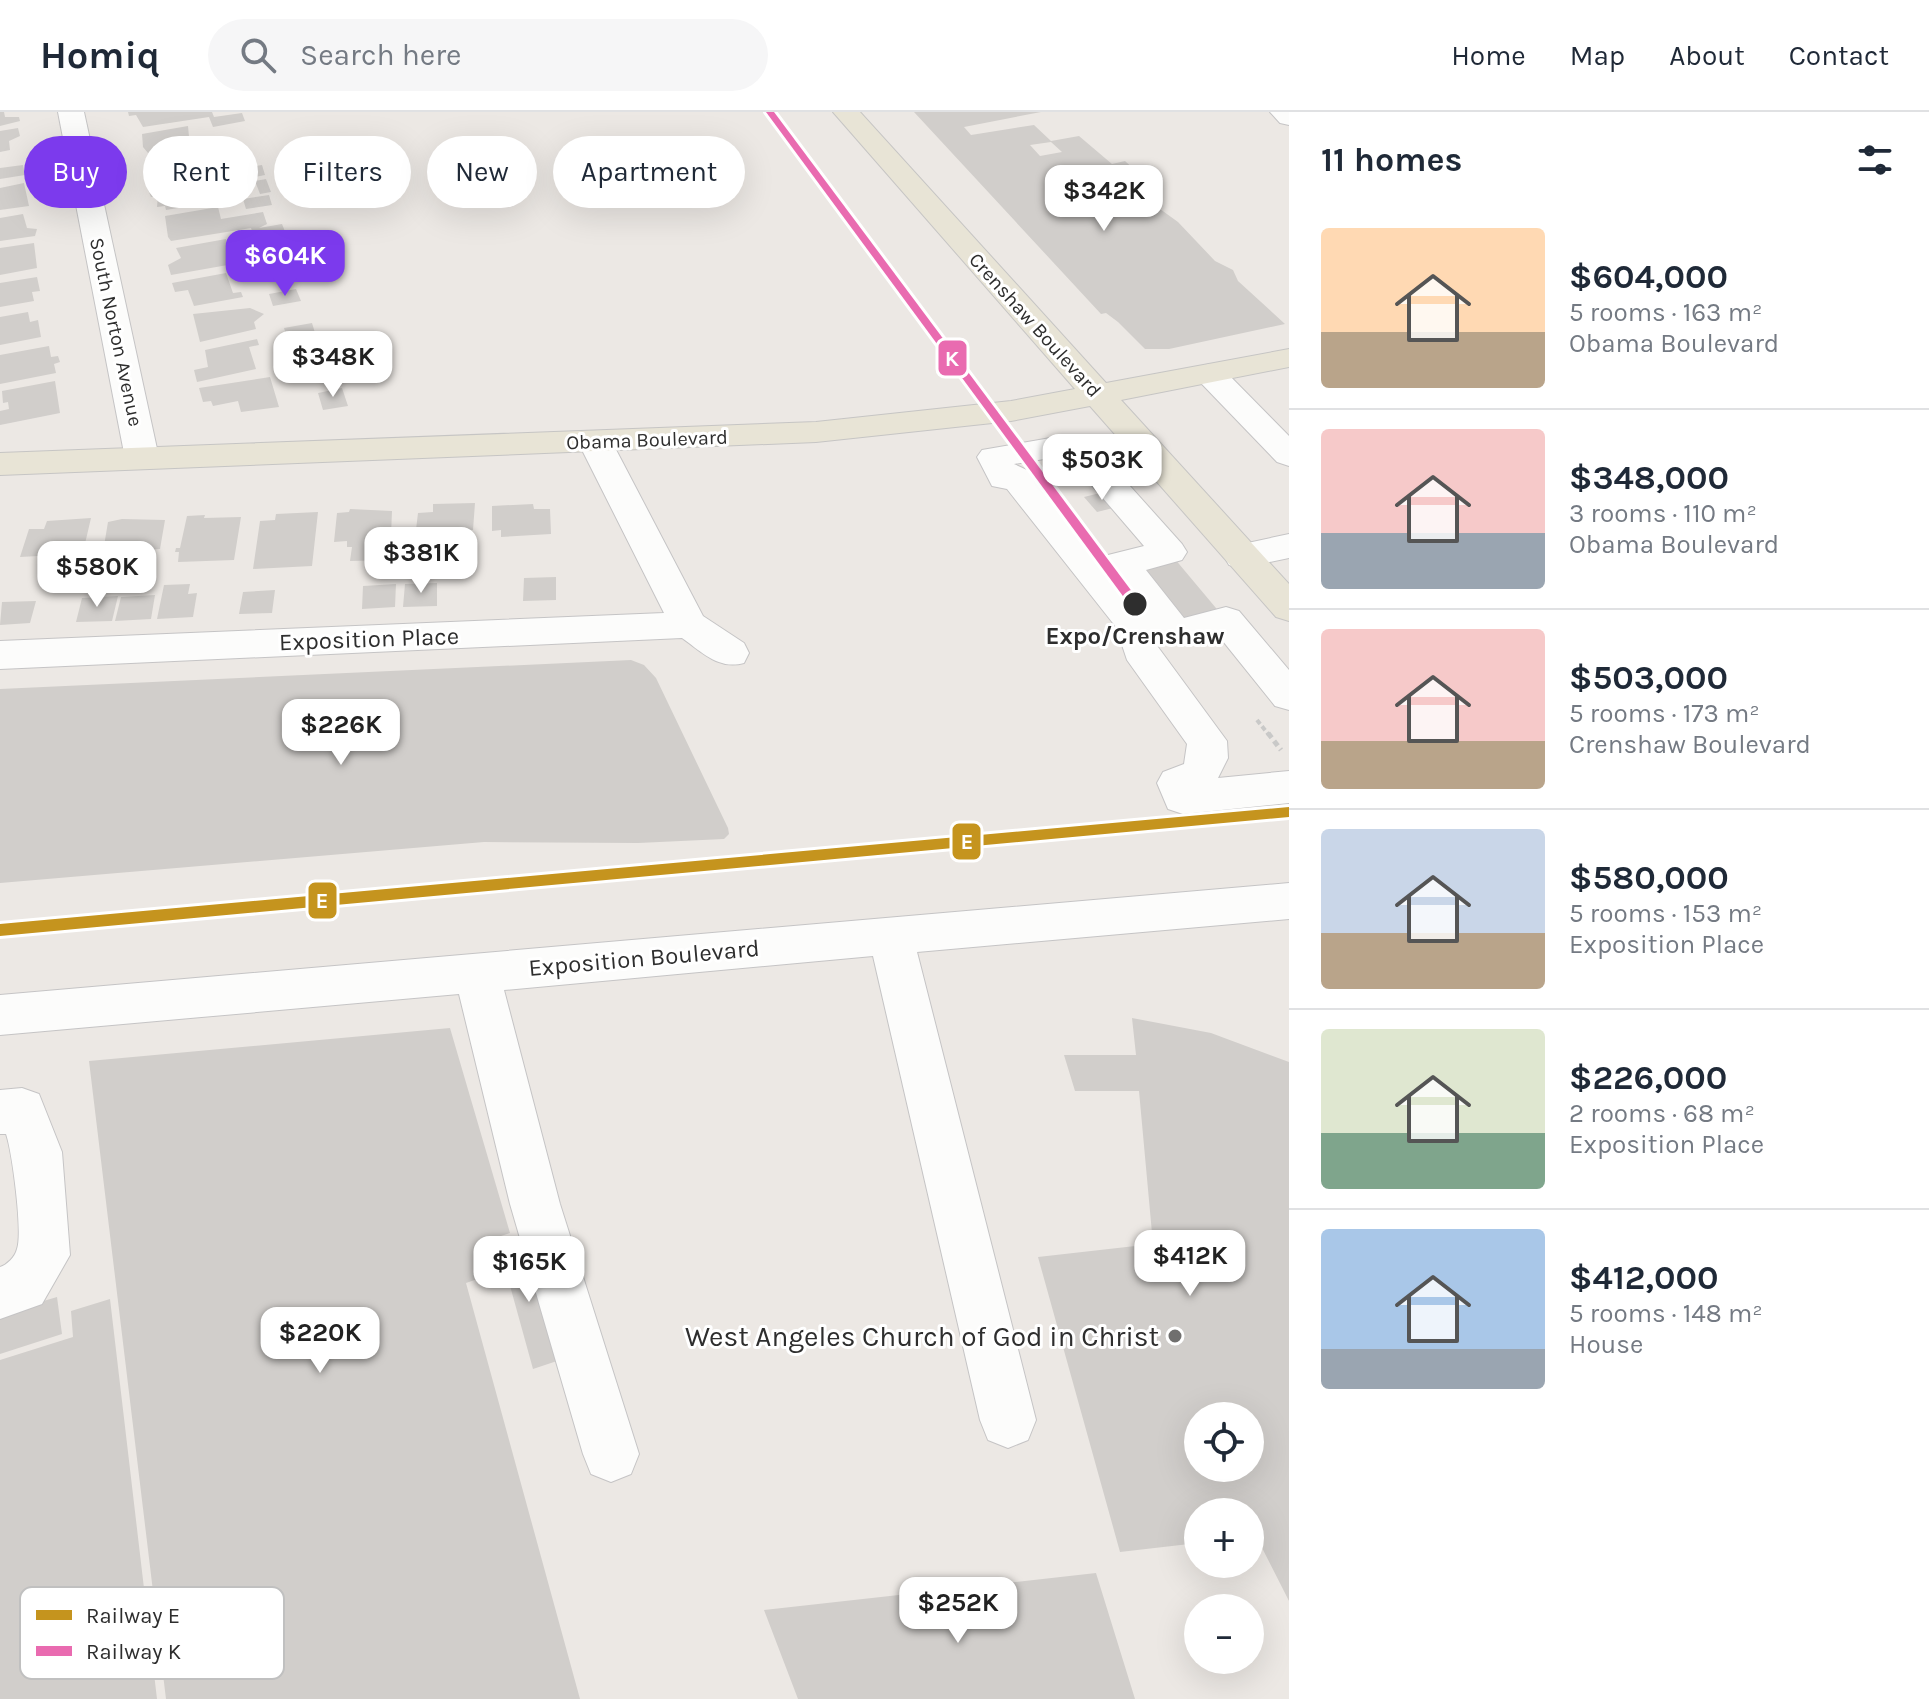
<!DOCTYPE html>
<html lang="en">
<head>
<meta charset="utf-8">
<style>
	:root { --surface:#fff; --page:#f6f6f7; --text:#1f2937; --muted:#747a83; --line:#e0e1e3; --accent:#7c3aed }
	body { margin:0; font-family:Karla,sans-serif; background:var(--page); color:var(--text); height:100vh; display:flex; flex-direction:column; font-size:30px; white-space:nowrap }
	* { box-sizing:border-box; margin:0 }
	p { font-size:26px; color:var(--muted) }
	.icon { flex:none; width:44px; height:44px; fill:none; stroke:currentColor; stroke-width:2; stroke-linecap:round; stroke-linejoin:round }
	.map { position:relative; flex:1; overflow:hidden }
	.sheet { display:flex; flex-direction:column; background:var(--surface); width:640px }
	.sheet>* { flex:none }
	.banner { position:absolute; left:24px; top:24px; width:760px; height:72px; display:flex; gap:16px }
	.buttons { position:absolute; left:1184px; top:1290px; display:grid; gap:16px }
	.buttons a { display:grid; place-items:center; width:80px; height:80px; border-radius:50%; background:var(--surface); box-shadow:0 8px 32px #0002; font-size:40px }
	.price { position:absolute; translate:-50% -68px; padding:0 18px; border-radius:16px; background:#fff; color:#222; font-size:26px; line-height:52px; filter:drop-shadow(0 2px 4px #0008) }
	.price::after { content:''; position:absolute; left:50%; top:48px; width:24px; height:18px; margin-left:-12px; background:inherit; clip-path:polygon(0 0,100% 0,50% 100%) }
	.price.selected { background:var(--accent); color:#fff }
	ul { padding:0; list-style:none }
	li { display:flex; align-items:center; gap:24px; height:200px; padding:0 32px }
	li+li { border-top:2px solid var(--line) }
	li span { display:grid; place-items:center; flex:none; width:224px; height:160px; border-radius:8px; color:#555 }
	li>.icon { margin-inline-start:auto }
	span .icon { width:96px; height:96px; fill:#fffc; stroke-width:1 }
	li b { font-size:34px }
	h2 { display:flex; justify-content:space-between; align-items:center; height:96px; padding:0 32px; font-size:34px }
	.tag { padding:0 28px; border-radius:36px; background:var(--surface); box-shadow:0 8px 32px #0002; font-size:28px; line-height:72px }
	.tag.selected { background:var(--accent); color:#fff }
	header { display:flex; align-items:center; gap:48px; box-sizing:border-box; height:112px; padding:0 40px; background:var(--surface); border-bottom:2px solid var(--line) }
	header strong { font-size:38px }
	nav { display:flex; gap:44px; margin-inline-start:auto; font-size:28px }
	.search { width:560px; height:72px; background:var(--page); display:flex; align-items:center; gap:20px; box-sizing:border-box; padding:0 28px; border-radius:44px; color:var(--muted); font-size:30px }
	main { display:flex; flex:1; min-height:0 }
	.map>svg:first-child { display:block }
	.building { fill:#d1cecb; fill-rule:evenodd }
	.lines { fill:none; stroke-linecap:round; stroke-linejoin:round }
	.minor-casing { stroke:#c5c4c5; stroke-width:2 }
	.major-casing { stroke:#c6c5c4; stroke-width:2 }
	.path-far1 { stroke:#c9c9c8; stroke-width:4; stroke-dasharray:5 3; stroke-linecap:butt }
	.path { stroke:#c9c9c8; stroke-width:5; stroke-dasharray:6 4; stroke-linecap:butt }
	.minor { fill:#fcfcfb; fill-rule:evenodd }
	.major { fill:#e8e4d6; fill-rule:evenodd }
	.rail-1-casing { stroke:#fff; stroke-width:6 }
	.rail-2-casing { stroke:#fff; stroke-width:6 }
	.rail-1 { fill:#c5941e; fill-rule:evenodd }
	.rail-2 { fill:#e96bb0; fill-rule:evenodd }
	.stop-dot { fill:#2e2e2e; stroke:#fff; stroke-width:3 }
	.poi-dot { fill:#706f6e; stroke:#fff; stroke-width:3 }
	.labels { text-anchor:middle; dominant-baseline:central; stroke-width:6; stroke-linejoin:round; paint-order:stroke }
	.far-street-label { font-size:20px; fill:#2e2e2e; stroke:#fff }
	.stop-label { font-size:24px; font-weight:bold; fill:#2e2e2e; stroke:#fff }
	.street-label { font-size:24px; fill:#2e2e2e; stroke:#fff }
	.near-poi-label { font-size:28px; fill:#2e2e2e; stroke:#fff; text-anchor:end }
	.key { fill:#fff; stroke:#c0c0c0; stroke-width:2 }
	.key-label { font-size:22px; fill:#2e2e2e }
	.line-badge { stroke:#fff; stroke-width:3 }
	.badge-label { font-size:22px; text-anchor:middle; font-weight:bold; fill:#fff }
</style>
</head>
<body>
<header>
<strong>Homiq</strong>
<div class="search"><svg class="icon" aria-label="search" viewBox="0 0 24 24"><circle cx="10" cy="10" r="6"/><path d="M15 15l6 6"/></svg>Search here</div>
<nav><a>Home</a><a>Map</a><a>About</a><a>Contact</a></nav>
</header>
<main>
<div class="map">
<svg width="1289" height="1587" viewBox="0 0 1289 1587">
	<rect width="100%" height="100%" fill="#ece8e4"/>
	<path class="building" d="M0,0H4L5,5H19L20,9L0,14Z
		M128,0H212L214,5L242,1L245,9L213,15L209,5L143,15L136,3L129,4Z
		M914,0H1041L964,15L971,23L1034,13L1051,29L1079,24L1112,52L1125,49L1150,72L1136,75L1147,84L1125,88L1138,101L1160,97L1178,110L1215,149L1233,158L1238,169L1285,212L1169,237H1145L1118,210L1106,201L1101,202ZM1051,30L1062,40L1040,44L1030,33Z
		M188,14L190,35L148,41L143,35L142,22Z
		M18,16L20,24L9,29L10,38L0,40V19Z
		M239,29L242,38L217,42L214,33Z
		M192,41L193,53L219,49L222,59L146,71L144,62H150L148,49Z
		M23,53L25,63L0,67V56Z
		M262,53L265,63L255,65L230,69L227,59Z
		M266,67L271,80L260,82L255,69Z
		M202,68L204,75L224,73L226,80L218,83L220,89L166,98L165,94L157,95L158,84L151,85L148,78Z
		M24,71L29,94L0,98V76Z
		M269,83L272,93L246,97L243,87Z
		M218,95L221,107L263,100L267,112L259,116L282,112L286,122L255,128L251,116L171,129L168,125L165,104Z
		M23,102L27,116L37,117L35,124L0,129V106Z
		M226,127V140L258,135L262,147L171,163L168,153L181,146L176,136Z
		M34,131L37,156L0,163V136Z
		M286,144L289,156L263,160L259,149Z
		M226,161L233,181L241,180L243,185L194,194L188,178L175,180L172,171Z
		M37,165L40,179L32,180L34,189L0,195V171Z
		M296,177L301,189L273,194L269,182Z
		M250,196L264,202L254,210L256,217L200,230L193,202Z
		M28,200L30,210L38,208L41,225L0,233V205Z
		M312,211L316,224L288,229L284,216Z
		M257,227L259,233L249,235L256,257L197,270L194,258L208,255L205,238Z
		M49,234L51,245L58,244L60,250L54,252L56,261L0,272V243Z
		M270,265L279,295L241,300L238,289L213,294L211,289L203,290L199,276Z
		M55,269L60,301L0,313V299L9,297L8,290L3,291L2,279Z
		M342,276L348,294L323,298L318,281Z
		M1108,379L1121,394L1097,400L1084,385Z
		M475,391L473,418H466V434H450V426H415L418,401L433,400V392Z
		M533,392L534,397H550L551,422L501,425V418L492,419V394Z
		M350,397L392,399L390,448L350,449L352,435H347V429L334,430L337,401L349,400Z
		M318,400L312,454L253,457L260,409L275,408L276,402Z
		M205,403L204,406L241,405L234,448L178,450L179,440H175L176,436H180L187,404Z
		M91,406L84,436L57,443L20,445L29,417H44L47,409Z
		M122,407L165,408L160,437L145,438L144,449L101,452L108,410Z
		M1169,440L1226,508L1176,521L1121,452Z
		M418,442L417,452L404,453V443Z
		M556,465V488L523,489L524,466Z
		M437,471V494L403,495L405,472Z
		M190,472L188,482L197,481L193,505L157,507L164,473Z
		M396,472L395,495L362,497L363,474Z
		M275,478L272,501L239,502L243,480Z
		M155,483L151,507L115,509L121,485Z
		M118,484L112,509L76,510L82,486Z
		M36,489L30,511L0,513L2,490Z
		M631,548L644,553L656,566L728,716L729,722L724,727L638,731L484,730L0,771V577Z
		M1132,906L1211,921L1289,950V1489L1256,1424H1250V1400H1198V1431L1120,1440L1038,1145L1153,1132L1139,979H1075L1064,943H1136ZM1198,1304H1250V1356H1198Z
		M450,916L510,1121L486,1129L495,1161L466,1171L580,1587H166L89,949Z
		M525,1126L560,1248L533,1257L499,1134Z
		M57,1185L62,1222L0,1242V1202Z
		M110,1187L157,1587H0V1248L73,1225L71,1199Z
		M1096,1461L1135,1587H798L764,1498Z"/>
	<g class="lines">
		<defs>
			<path id="minor" d="M58,0H84L159,346L154,354L142,357L130,354L125,346Z
				M1270,0H1289V13L1280,11Z
				M1210,252L1221,255L1289,324V354L1277,350L1199,269L1194,262L1199,255Z
				M595,320L607,323L612,330L703,504L744,531L749,541L744,551C718,558 702,540 682,526L0,557V529L664,501L578,330L583,323Z
				M1062,324L1095,335L1182,432L1187,440L1182,448L1146,458L1184,506L1226,495L1239,499L1289,558V598L1275,594L1218,523C1195,529 1172,542 1155,520L1158,535L1227,629L1228,646L1218,666L1289,659V691L1183,702L1168,697L1157,671L1163,660L1184,652L1187,632L1127,548L1116,515L1007,377L992,374L977,345L982,338ZM1062,344L1071,349L1144,434L1108,443L1104,450L1029,359L1014,352Z
				M1289,422V446L1242,456L1229,453L1224,444L1229,435Z
				M1289,771V807L917,840L1036,1308L1028,1328L1008,1336L988,1328L980,1308L873,844L504,878L560,1092L639,1342L631,1362L611,1370L591,1362L583,1342L510,1092L459,882L0,923V883Z
				M22,976L39,982L62,1040L70,1143L42,1192L0,1207V1155C7,1153 15,1145 17,1137C23,1120 12,1039 6,1022H0V978Z"/>
			<path id="major" d="M833,0H860L1106,271L1289,237V255L1121,288L1289,472V509L1276,505L1090,294L1011,309L816,330L0,363V341L816,310L1011,289L1075,277Z"/>
		</defs>
		<use href="#minor" class="minor-casing"/>
		<use href="#major" class="major-casing"/>
		<path class="path-far1" d="M1257,608L1269,623"/>
		<path class="path" d="M1268,621L1281,638"/>
		<use href="#minor" class="minor"/>
		<use href="#major" class="major"/>
		<defs>
			<path id="rail-1" d="M1289,695V705L0,824V812Z"/>
			<path id="rail-2" d="M766,0H774L1139,489V495H1131Z"/>
		</defs>
		<use href="#rail-1" class="rail-1-casing"/>
		<use href="#rail-2" class="rail-2-casing"/>
		<use href="#rail-1" class="rail-1"/>
		<use href="#rail-2" class="rail-2"/>
	</g>
	<circle class="stop-dot" cx="1135" cy="492" r="13"/>
	<circle class="poi-dot" cx="1175" cy="1224" r="8"/>
	<g class="labels">
		<g class="far-street-label">
			<text transform="translate(1035 213) rotate(48)">Crenshaw Boulevard</text>
			<text transform="translate(116 220) rotate(78)">South Norton Avenue</text>
			<text transform="translate(647 328) rotate(-2)">Obama Boulevard</text>
		</g>
		<g class="stop-label">
			<text x="1135" y="524">Expo/Crenshaw</text>
		</g>
		<g class="street-label">
			<text transform="translate(369 527) rotate(-2)">Exposition Place</text>
			<text transform="translate(644 846) rotate(-5)">Exposition Boulevard</text>
		</g>
		<g class="near-poi-label">
			<text x="1159" y="1224">West Angeles Church of God in Christ</text>
		</g>
	</g>
	<rect x="20" y="1475" width="264" height="92" rx="12" class="key"/>
	<rect x="36" y="1498" width="36" height="10" fill="#c5941e"/>
	<rect x="36" y="1534" width="36" height="10" fill="#e96bb0"/>
	<g class="key-label">
		<text x="86" y="1511">Railway E</text>
		<text x="86" y="1547">Railway K</text>
	</g>
	<g class="line-badge">
		<rect x="937" y="227" width="31" height="38" rx="8" fill="#e96bb0"/>
		<rect x="951" y="710" width="31" height="39" rx="8" fill="#c5941e"/>
		<rect x="307" y="769" width="31" height="39" rx="8" fill="#c5941e"/>
	</g>
	<g class="badge-label">
		<text x="952" y="254">K</text>
		<text x="967" y="737">E</text>
		<text x="322" y="796">E</text>
	</g>
</svg>
<div class="buttons">
<a><svg class="icon" aria-label="locate" viewBox="0 0 24 24"><circle cx="12" cy="12" r="6"/><path d="M12 2v4M12 18v4M2 12h4M18 12h4"/></svg></a>
<a>+</a>
<a>−</a>
</div>
<b class="price" style="left:1104px;top:121px">$342K</b>
<b class="price selected" style="left:285px;top:186px">$604K</b>
<b class="price" style="left:333px;top:287px">$348K</b>
<b class="price" style="left:1102px;top:390px">$503K</b>
<b class="price" style="left:421px;top:483px">$381K</b>
<b class="price" style="left:97px;top:497px">$580K</b>
<b class="price" style="left:341px;top:655px">$226K</b>
<b class="price" style="left:1190px;top:1186px">$412K</b>
<b class="price" style="left:529px;top:1192px">$165K</b>
<b class="price" style="left:320px;top:1263px">$220K</b>
<b class="price" style="left:958px;top:1533px">$252K</b>
<div class="banner">
<a class="tag selected">Buy</a>
<a class="tag">Rent</a>
<a class="tag">Filters</a>
<a class="tag">New</a>
<a class="tag">Apartment</a>
</div>
</div>
<section class="sheet">
<h2>11 homes<svg class="icon" aria-label="filters" viewBox="0 0 24 24"><path d="M4 7h16M4 17h16"/><circle cx="9" cy="7" r="2"/><circle cx="15" cy="17" r="2"/></svg></h2>
<ul>
<li><span style="background:linear-gradient(#ffd9b3 65%,#b9a48a 0)"><svg class="icon" aria-label="home" viewBox="0 0 24 24"><path d="M3 11l9-7 9 7M6 9v11h12V9"/></svg></span><div><b>$604,000</b><p>5 rooms · 163 m²</p><p>Obama Boulevard</p></div></li>
<li><span style="background:linear-gradient(#f6c9c9 65%,#9aa5b1 0)"><svg class="icon" aria-label="home" viewBox="0 0 24 24"><path d="M3 11l9-7 9 7M6 9v11h12V9"/></svg></span><div><b>$348,000</b><p>3 rooms · 110 m²</p><p>Obama Boulevard</p></div></li>
<li><span style="background:linear-gradient(#f6c9c9 70%,#b9a48a 0)"><svg class="icon" aria-label="home" viewBox="0 0 24 24"><path d="M3 11l9-7 9 7M6 9v11h12V9"/></svg></span><div><b>$503,000</b><p>5 rooms · 173 m²</p><p>Crenshaw Boulevard</p></div></li>
<li><span style="background:linear-gradient(#c9d6e8 65%,#b9a48a 0)"><svg class="icon" aria-label="home" viewBox="0 0 24 24"><path d="M3 11l9-7 9 7M6 9v11h12V9"/></svg></span><div><b>$580,000</b><p>5 rooms · 153 m²</p><p>Exposition Place</p></div></li>
<li><span style="background:linear-gradient(#dfe7d0 65%,#7fa58c 0)"><svg class="icon" aria-label="home" viewBox="0 0 24 24"><path d="M3 11l9-7 9 7M6 9v11h12V9"/></svg></span><div><b>$226,000</b><p>2 rooms · 68 m²</p><p>Exposition Place</p></div></li>
<li><span style="background:linear-gradient(#a9c7e8 75%,#9aa5b1 0)"><svg class="icon" aria-label="home" viewBox="0 0 24 24"><path d="M3 11l9-7 9 7M6 9v11h12V9"/></svg></span><div><b>$412,000</b><p>5 rooms · 148 m²</p><p>House</p></div></li>
</ul>
</section>
</main>
</body>
</html>
